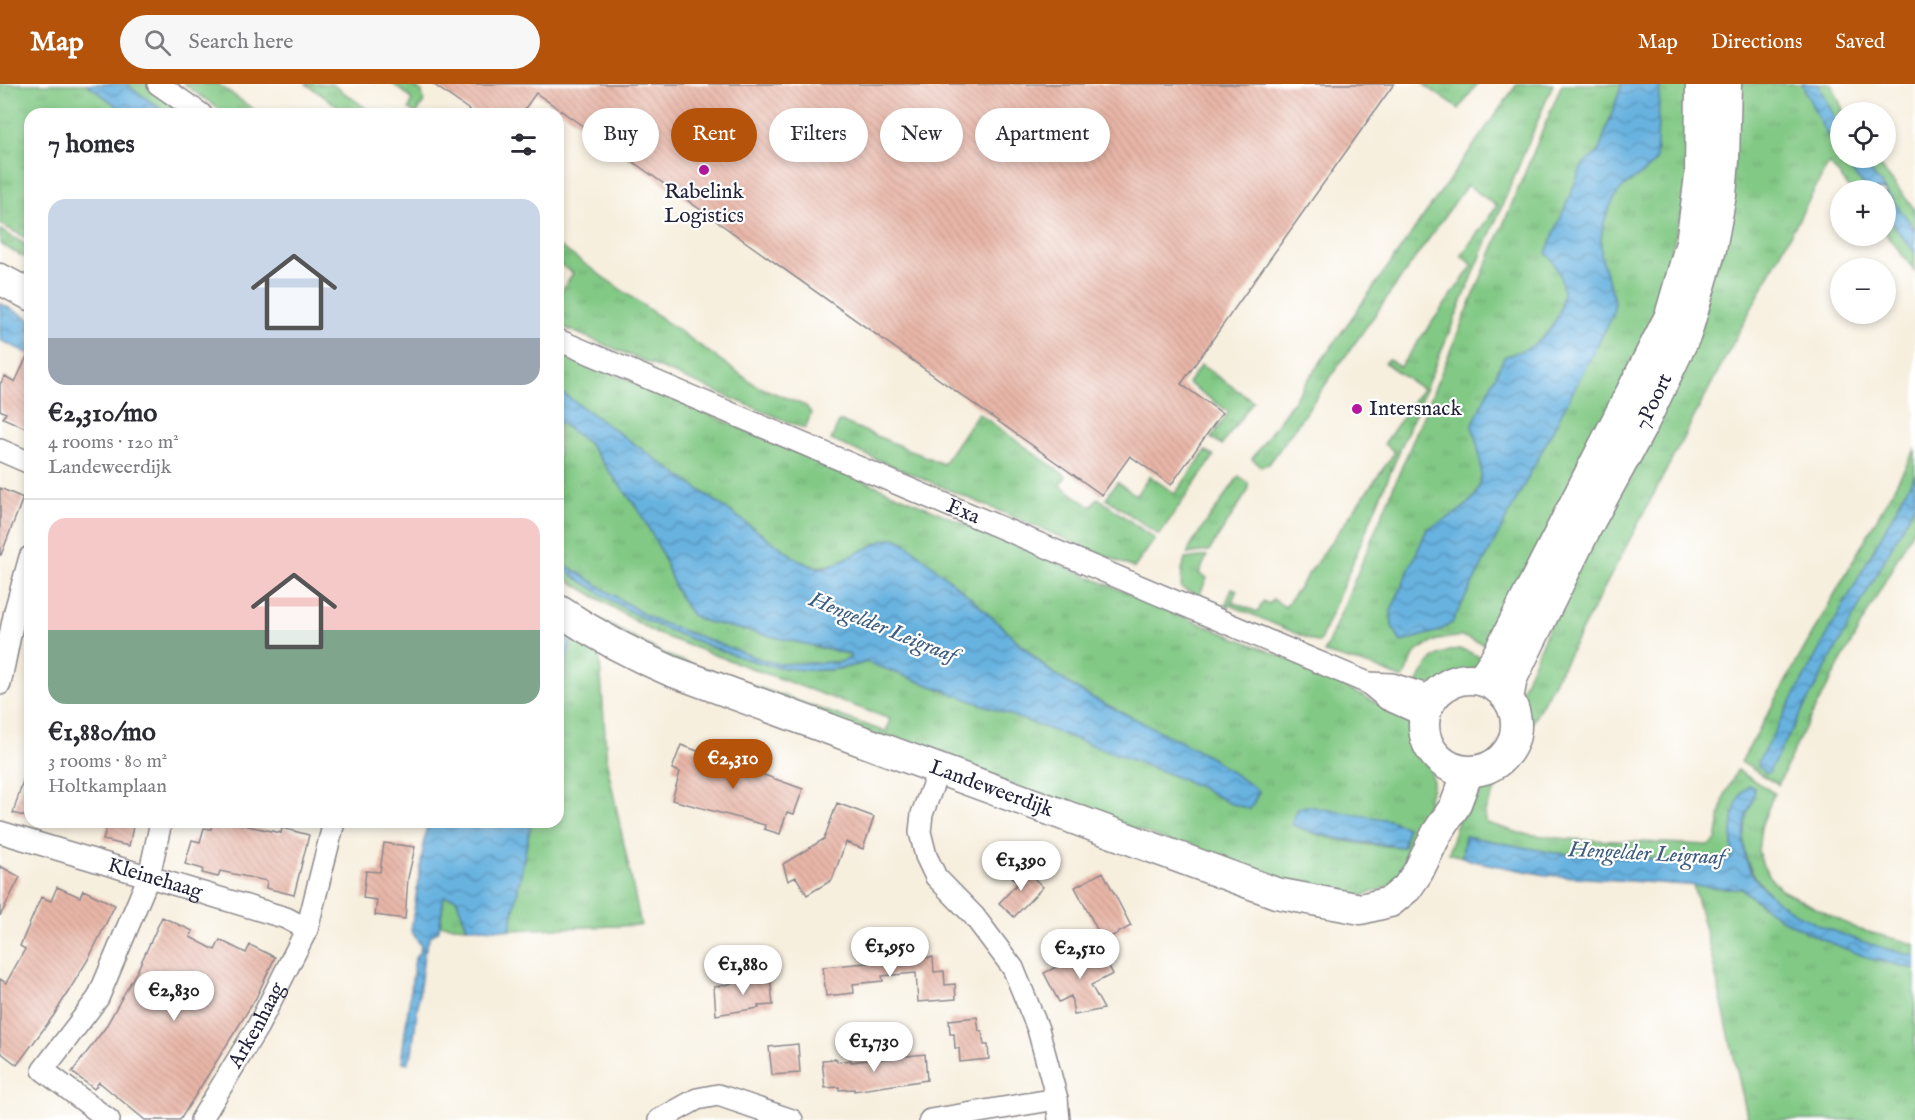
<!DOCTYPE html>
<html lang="en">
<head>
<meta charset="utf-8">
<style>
	:root { --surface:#fff; --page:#f7f7f7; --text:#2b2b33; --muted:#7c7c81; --line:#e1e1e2; --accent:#b45309 }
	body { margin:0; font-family:"IM FELL English",serif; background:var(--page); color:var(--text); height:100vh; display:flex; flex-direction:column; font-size:22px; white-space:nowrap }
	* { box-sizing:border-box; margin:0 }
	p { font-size:20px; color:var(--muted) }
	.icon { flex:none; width:33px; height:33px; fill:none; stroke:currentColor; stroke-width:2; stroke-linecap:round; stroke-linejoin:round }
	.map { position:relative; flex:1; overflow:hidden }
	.details { position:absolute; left:24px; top:24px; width:540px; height:720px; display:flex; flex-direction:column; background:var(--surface); border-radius:18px; box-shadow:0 3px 9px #0003 }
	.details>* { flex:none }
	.hud { position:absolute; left:582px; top:24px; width:570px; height:54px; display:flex; gap:12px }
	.tools { position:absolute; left:1830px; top:18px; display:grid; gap:12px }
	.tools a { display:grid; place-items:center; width:66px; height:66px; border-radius:50%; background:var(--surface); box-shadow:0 3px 9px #0003; font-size:30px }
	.price { position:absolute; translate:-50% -51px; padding:0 14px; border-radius:21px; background:#fff; color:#222; font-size:20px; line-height:39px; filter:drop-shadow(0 2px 3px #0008) }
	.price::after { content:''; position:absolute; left:50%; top:36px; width:18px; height:14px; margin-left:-9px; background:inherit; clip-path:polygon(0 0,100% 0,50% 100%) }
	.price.current { background:var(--accent); color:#fff }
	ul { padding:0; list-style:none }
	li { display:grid; align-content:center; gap:12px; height:318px; padding:0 24px }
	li+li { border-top:2px solid var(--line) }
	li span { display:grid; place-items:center; height:186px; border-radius:18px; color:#555 }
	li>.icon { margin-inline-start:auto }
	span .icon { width:108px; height:108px; fill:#fffc; stroke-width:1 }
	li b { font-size:26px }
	h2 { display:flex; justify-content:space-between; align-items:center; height:72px; padding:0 24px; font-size:26px }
	.chip { padding:0 21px; border-radius:27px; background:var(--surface); box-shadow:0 3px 9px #0003; font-size:21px; line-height:54px }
	.chip.current { background:var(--accent); color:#fff }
	header { display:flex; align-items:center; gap:36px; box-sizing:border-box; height:84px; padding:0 30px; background:var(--accent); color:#fff }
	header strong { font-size:28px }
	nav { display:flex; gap:33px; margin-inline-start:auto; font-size:21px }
	.search { width:420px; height:54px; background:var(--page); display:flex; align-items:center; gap:15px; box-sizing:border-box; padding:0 21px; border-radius:33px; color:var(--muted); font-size:22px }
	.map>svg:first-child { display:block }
	.grass { fill:url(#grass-tufts); stroke:#527660; stroke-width:1.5; fill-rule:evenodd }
	.water { fill:url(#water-waves); stroke:#446a8e; stroke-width:1.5 }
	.building { fill:url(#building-back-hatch) }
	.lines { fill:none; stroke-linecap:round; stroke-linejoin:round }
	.street-casing { stroke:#8c888c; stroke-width:24 }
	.secondary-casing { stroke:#8c888c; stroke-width:33 }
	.street { stroke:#fff; stroke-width:21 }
	.secondary { stroke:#fff; stroke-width:30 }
	.poi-dot { fill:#b5179e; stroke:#fff; stroke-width:2 }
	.labels { text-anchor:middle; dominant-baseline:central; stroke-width:4.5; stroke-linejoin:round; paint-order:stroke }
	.poi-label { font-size:21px; fill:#22223b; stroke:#fff }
	.street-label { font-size:21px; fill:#22223b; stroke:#fff }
	.water-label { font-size:22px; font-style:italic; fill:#3e5c7d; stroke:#fff }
</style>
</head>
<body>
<header>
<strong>Map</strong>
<div class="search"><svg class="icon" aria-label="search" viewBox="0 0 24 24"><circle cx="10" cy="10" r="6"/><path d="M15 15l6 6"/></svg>Search here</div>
<nav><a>Map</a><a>Directions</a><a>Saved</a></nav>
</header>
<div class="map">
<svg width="1915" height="1036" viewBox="0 0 1915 1036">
	<defs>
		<pattern id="grass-tufts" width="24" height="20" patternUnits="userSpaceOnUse" patternTransform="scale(1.5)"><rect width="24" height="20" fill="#82c985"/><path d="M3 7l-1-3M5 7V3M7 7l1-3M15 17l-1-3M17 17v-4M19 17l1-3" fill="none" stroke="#70ac74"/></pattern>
		<pattern id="water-waves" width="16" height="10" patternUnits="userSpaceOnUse" patternTransform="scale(1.5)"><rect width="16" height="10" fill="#67b2e0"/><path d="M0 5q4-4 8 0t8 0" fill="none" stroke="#5490b7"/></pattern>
		<pattern id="building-back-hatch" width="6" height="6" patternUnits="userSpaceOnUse" patternTransform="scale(1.5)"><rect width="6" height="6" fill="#e8b6a7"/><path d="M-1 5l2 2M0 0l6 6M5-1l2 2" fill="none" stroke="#c79c91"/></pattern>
	</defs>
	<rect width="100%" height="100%" fill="#fff"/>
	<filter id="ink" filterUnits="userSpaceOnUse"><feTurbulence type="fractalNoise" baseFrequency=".0167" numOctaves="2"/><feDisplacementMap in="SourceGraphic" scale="12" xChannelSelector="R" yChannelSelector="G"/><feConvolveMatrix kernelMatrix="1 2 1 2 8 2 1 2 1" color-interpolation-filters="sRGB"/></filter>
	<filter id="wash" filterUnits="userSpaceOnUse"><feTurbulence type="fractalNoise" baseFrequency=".008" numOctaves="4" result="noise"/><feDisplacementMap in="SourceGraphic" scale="24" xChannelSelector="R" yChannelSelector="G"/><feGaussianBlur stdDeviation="1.35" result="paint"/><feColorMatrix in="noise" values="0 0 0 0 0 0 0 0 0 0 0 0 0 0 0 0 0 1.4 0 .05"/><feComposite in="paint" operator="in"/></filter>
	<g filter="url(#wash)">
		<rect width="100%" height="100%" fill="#f7efde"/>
		<path class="grass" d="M0,0H87L128,30H30V156L0,140Z
			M126,0H145L187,30H168Z
			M184,0H218L260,30H226Z
			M306,0H332L374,30H349Z
			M393,0H410L422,8L424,18L416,30L409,25L412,17L409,12Z
			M1423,0H1477L1459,25Z
			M1517,0H1553L1319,559L1230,521L1229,524L1225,522L1232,504L1237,506L1232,518L1258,528L1263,517L1269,520L1273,515L1285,523L1395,368L1384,360L1422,305L1385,279L1388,275L1400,283L1473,181L1461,172L1497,122L1467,101L1269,380L1261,382L1252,375Z
			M1562,0H1698L1686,114L1656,222L1649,257L1492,563L1462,552L1437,556L1425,562L1415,569L1403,595L1374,583L1324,569Z
			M1730,0H1832L1844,28H1840V74H1874L1915,126V187L1886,150V106H1851L1829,79C1715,289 1608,503 1492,712C1488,721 1481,730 1487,739L1519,749L1568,755L1709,761L1716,756L1724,713L1737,686L1774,709L1761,743L1758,767L1763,782L1773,797L1783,807L1857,845L1915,860V1036H1748L1709,861L1693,801L1742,805L1762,822L1775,816C1750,792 1736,766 1747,731C1750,722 1755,715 1754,704L1749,702C1731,714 1731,754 1733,773L1729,776L1706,778L1554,769L1465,752L1462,773L1449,769C1455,745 1461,719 1476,699C1483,690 1495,688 1504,681C1525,665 1523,639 1517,617L1582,466Z
			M0,146L30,163V176L0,160Z
			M558,161L757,302L806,322L811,329L805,345L558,241V212L573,189L558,179Z
			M558,266L1167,526L1293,577L1407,634L1429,675L1433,698L1415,771L1397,799L1357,814L1299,804L660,574L558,516V509L597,534L666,571L886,648L890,635L655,549L558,490V482C589,501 619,523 652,539C667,546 683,552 699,558C752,579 810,598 867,578L1162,687L1202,704L1230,719L1250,725L1259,708L1205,670L1083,609L1048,585L970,513L839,478C824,484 815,484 800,477L558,306ZM1297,728L1389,736L1407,743L1404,763C1368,762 1326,756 1293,741Z
			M1201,281L1253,317L1222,361L1211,354L1229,328L1188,299Z
			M978,329L1066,392L1060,401L1091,423L1098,414L1155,455L1134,484L831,356L839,338L841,337L943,380Z
			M558,337L588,359L638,425L661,467L675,504L685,521L692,531L704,537L845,569L850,571V574L842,578L779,580L763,576L659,538L643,530L558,476Z
			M1915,366V442L1801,651L1778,701L1741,678Z
			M1206,367L1214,372L1159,451L1106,414L1117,398L1136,411L1150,392L1175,410Z
			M1239,392L1248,399V407L1209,467L1187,470L1194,456Z
			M1207,472L1199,490L1207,494L1199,512L1181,504L1182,486L1185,475Z
			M558,536L599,563L607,680L641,841L510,846L531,738H558V612L571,558L558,549Z
			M1459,565L1467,567L1486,576C1468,590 1441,605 1417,600C1428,577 1433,569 1459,565Z
			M444,812L456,814L467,843L440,841Z"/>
		<path class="water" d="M87,0H126L168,30H128Z
			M1622,0H1660L1656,76C1648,88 1635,93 1624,103C1607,118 1597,153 1602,175C1606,194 1616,210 1614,229L1452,539L1439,547L1401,558L1392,542L1391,527L1427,445C1485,417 1490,403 1472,342L1504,273C1515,269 1530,265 1539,257C1566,232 1572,197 1546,169L1583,80L1598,69Z
			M1802,0H1818L1840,44V72L1822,42Z
			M1842,74H1860L1915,145V169L1886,131V106H1866Z
			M0,219L30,235V270L0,256Z
			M558,306L800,477L814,483H828L884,456L894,454L903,457L970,513L1048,586L1083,609L1205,670L1259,707L1250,725L1229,719L1202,704L1162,687L867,578C809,597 753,580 699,558C683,552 667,546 652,539C619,523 589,501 558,482V476L643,530L659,538L763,576L779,580L841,578L850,574V571L845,569L704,537L692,531L685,521L675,504L661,467L638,425L588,359L558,337Z
			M1915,390V420L1769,688L1766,689L1759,683L1758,678Z
			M558,549L571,558L558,612Z
			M1749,702L1754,704C1755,714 1751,721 1747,730C1744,741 1743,755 1744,767C1752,829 1864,860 1915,872V885L1871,875L1819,854L1778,833L1742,805L1546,791L1473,777L1462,773L1465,752L1554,769L1706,778L1728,776L1733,773C1731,753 1730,715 1749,702Z
			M1306,722L1389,736L1407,743L1403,763C1367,759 1328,756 1293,741L1292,737L1297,728L1296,725Z
			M427,738H531L510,846L467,843L456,814L444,812L439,846L430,853L424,870L412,969L408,979L403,978L402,971L415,874L420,867L421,861L411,847Z"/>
		<g id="blocks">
			<path class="building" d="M433,0H1394L1181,300L1222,329L1171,401L1130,372L1102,411L536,9L521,30H475Z
				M30,266V346L3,334L6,329L0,326V300L5,292L15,298Z
				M0,404L23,414L1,471H0Z
				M681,661L803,705L794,730L787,728L780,750L764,745L765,741L672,716L680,688L672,685Z
				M26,687H30V734L13,729Z
				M837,719L874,733L863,765L846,758L832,796L807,811L796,793L788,797L783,780L824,755Z
				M108,738H134L129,762L103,756Z
				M213,738H230L281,749L282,744L309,751L294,811L266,804L267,797L220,787L218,793L202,789L203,785L185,780L192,756L200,758L204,744L211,745Z
				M384,759L415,763L408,794L405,835L375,831L377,816L363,814L366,787L380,788Z
				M0,782L20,793L0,832Z
				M1022,783L1043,803L1014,833L999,819L1018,799L1012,793Z
				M1103,788L1131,842L1103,857L1075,803Z
				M57,803L80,813L83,806L115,821L89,874L54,931L17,981L0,968V895L6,899L25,865L20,862L41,813L51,817Z
				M162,833L193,847L190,853L215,866L220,856L246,869L250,861L275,873L256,914L180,1036H145L99,998L94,1005L72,988L105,944L138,885Z
				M1098,862L1113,890L1091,901L1104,925L1074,931L1071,912L1059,918L1044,889Z
				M933,873L934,888L944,887L945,901L955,900L956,915L918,918L916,889L882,892L883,897L853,900L854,909L826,912L823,883Z
				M770,892L773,921L758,922L759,924L716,931L714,903Z
				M977,933L979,947H982L984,961H988L989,975L960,978L959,964H955L954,950H950L949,936Z
				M798,960L800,989L772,991L769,963Z
				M925,970L927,996L854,1007V1005L839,1006V1003L825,1004L822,976L837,975V978L851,976V978Z"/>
		</g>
	</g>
	<g filter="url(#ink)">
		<use href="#blocks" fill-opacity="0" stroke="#8c888c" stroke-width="1.5"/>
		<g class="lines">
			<defs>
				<g id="street">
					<path d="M158,0L201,30"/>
					<path id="s1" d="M558,256L1368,599L1387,615L1425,632"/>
					<path d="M0,366L30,379"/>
					<path d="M1368,599L1392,600L1433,613"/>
					<path d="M0,600L15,527L30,473"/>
					<path d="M939,685L922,730L920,748L926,772L936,793L974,832L1013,884L1038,945L1057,1015L1059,1036"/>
					<path id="s2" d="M0,748L286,834L307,845"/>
					<path d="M109,1036L43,986L98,914L149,792L161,738"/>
					<path id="s3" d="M201,1036L258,942L307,845L334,738"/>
					<path d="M659,1036L697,1015L718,1011L792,1036"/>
					<path d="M930,1036L1057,1015"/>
				</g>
				<g id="secondary">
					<path d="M0,195L30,211"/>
					<path id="s4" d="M558,526C594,550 631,570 671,587L1276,809L1361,825L1390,818L1407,804L1418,788L1437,749L1455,722L1468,688"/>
					<circle cx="1470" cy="641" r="46"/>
					<path d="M1481,596L1496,574L1670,232L1691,159L1700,92L1701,0"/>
					<path id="s5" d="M1508,615L1512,594L1585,446L1643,340L1686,250L1711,165L1721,111L1724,76L1726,0"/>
				</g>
			</defs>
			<use href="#street" class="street-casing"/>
			<use href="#secondary" class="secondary-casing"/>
			<use href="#street" class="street"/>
			<use href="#secondary" class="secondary"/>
		</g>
	</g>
	<g class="poi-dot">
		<circle cx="704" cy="86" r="6"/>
		<circle cx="1357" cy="325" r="6"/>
	</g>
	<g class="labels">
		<g class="poi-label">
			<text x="704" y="108">Rabelink<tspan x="704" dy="24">Logistics</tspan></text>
			<text x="1369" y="325" text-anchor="start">Intersnack</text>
		</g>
		<g class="street-label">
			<text stroke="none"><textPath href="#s5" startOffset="332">7Poort</textPath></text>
			<text stroke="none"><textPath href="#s1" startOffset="440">Exa</textPath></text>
			<text stroke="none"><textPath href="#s4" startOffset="470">Landeweerdijk</textPath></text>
			<text stroke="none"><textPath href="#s2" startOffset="162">Kleinehaag</textPath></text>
			<text stroke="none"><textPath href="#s3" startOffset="110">Arkenhaag</textPath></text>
		</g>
		<g class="water-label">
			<text transform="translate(883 544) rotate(22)">Hengelder Leigraaf</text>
			<text transform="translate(1647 770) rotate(3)">Hengelder Leigraaf</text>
		</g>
	</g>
</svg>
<div class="tools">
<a><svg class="icon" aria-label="locate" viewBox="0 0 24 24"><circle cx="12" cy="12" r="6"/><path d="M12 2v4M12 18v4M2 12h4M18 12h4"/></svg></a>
<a>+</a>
<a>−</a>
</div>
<b class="price current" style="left:733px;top:706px">€2,310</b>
<b class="price" style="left:1021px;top:808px">€1,390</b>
<b class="price" style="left:890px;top:894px">€1,950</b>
<b class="price" style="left:1080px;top:896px">€2,510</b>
<b class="price" style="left:743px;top:912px">€1,880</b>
<b class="price" style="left:174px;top:938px">€2,830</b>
<b class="price" style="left:874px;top:989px">€1,730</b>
<div class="hud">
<a class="chip">Buy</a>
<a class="chip current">Rent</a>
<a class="chip">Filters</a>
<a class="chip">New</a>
<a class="chip">Apartment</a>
</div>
<section class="details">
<h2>7 homes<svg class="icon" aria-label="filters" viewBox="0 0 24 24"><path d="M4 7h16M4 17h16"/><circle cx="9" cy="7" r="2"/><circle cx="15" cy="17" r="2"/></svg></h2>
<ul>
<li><span style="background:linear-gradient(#c9d6e8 75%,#9aa5b1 0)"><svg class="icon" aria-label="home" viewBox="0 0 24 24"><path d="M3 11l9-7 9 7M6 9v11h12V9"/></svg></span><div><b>€2,310/mo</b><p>4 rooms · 120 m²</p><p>Landeweerdijk</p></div></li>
<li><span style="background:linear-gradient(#f6c9c9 60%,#7fa58c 0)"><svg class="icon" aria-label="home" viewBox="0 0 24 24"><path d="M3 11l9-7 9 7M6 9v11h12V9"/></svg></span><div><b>€1,880/mo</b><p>3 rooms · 80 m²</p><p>Holtkamplaan</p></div></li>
</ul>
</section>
</div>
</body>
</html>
